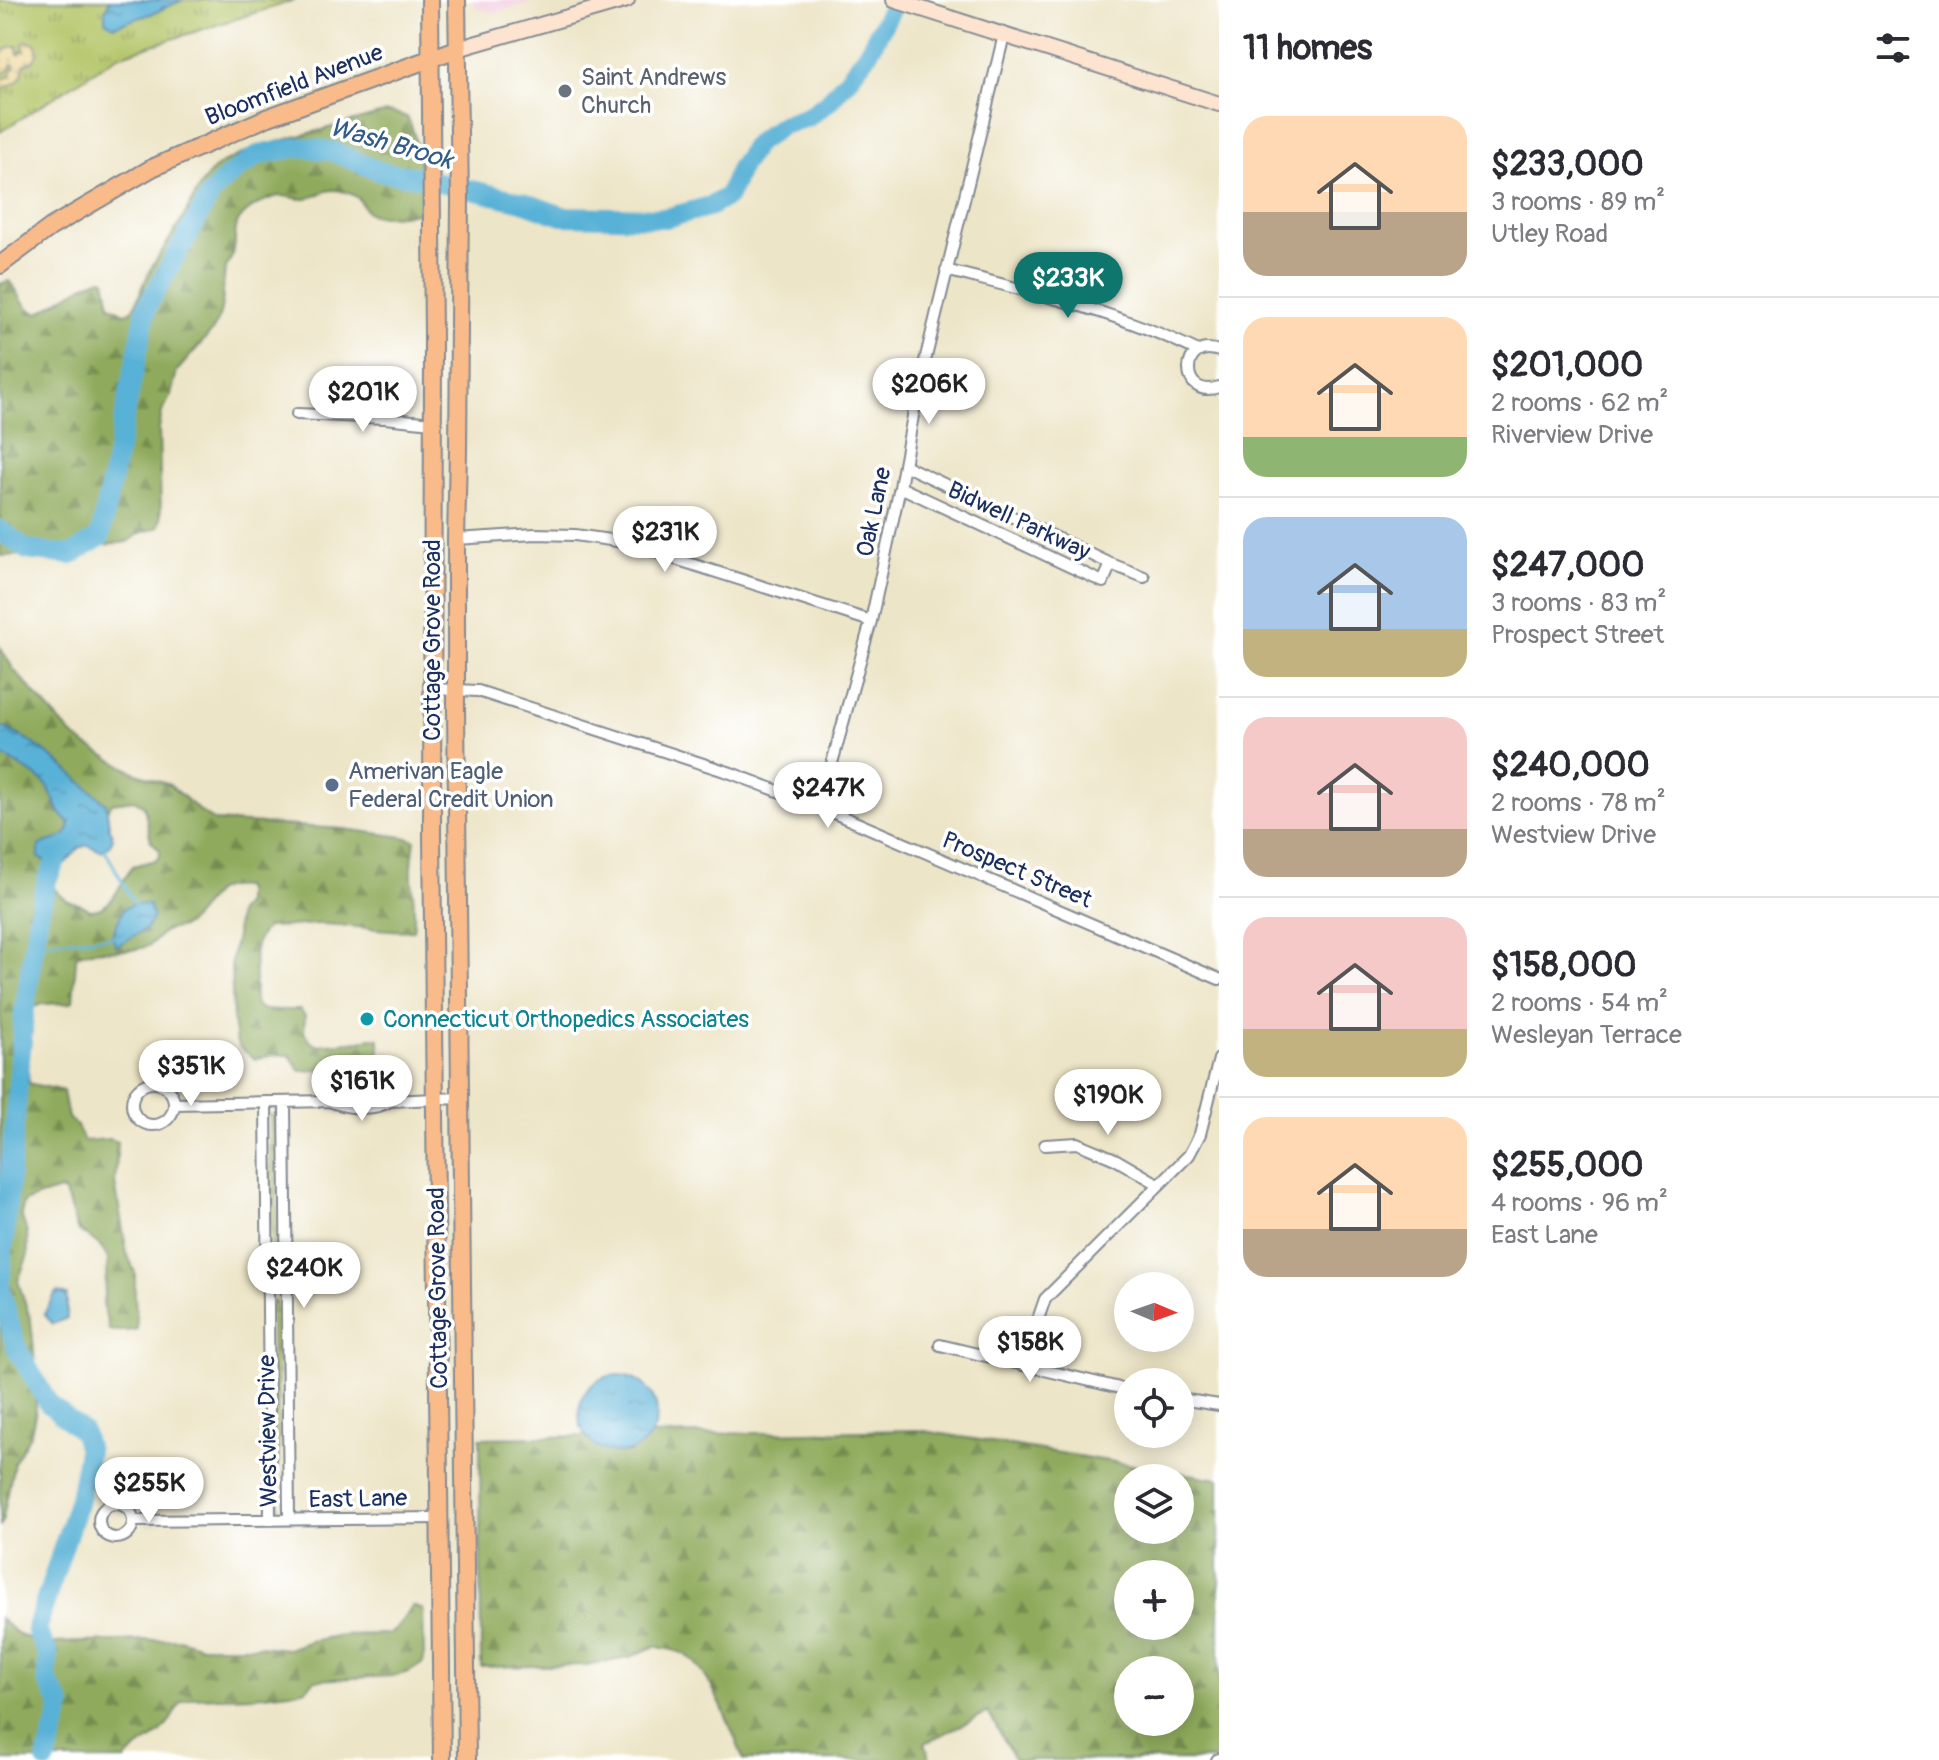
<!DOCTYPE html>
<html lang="en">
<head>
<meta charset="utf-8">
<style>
	:root { --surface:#fff; --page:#f2f2f3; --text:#2b2b33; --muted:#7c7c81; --line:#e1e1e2; --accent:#0f766e }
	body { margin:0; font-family:Pangolin,sans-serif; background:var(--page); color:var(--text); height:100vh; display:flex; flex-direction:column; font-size:30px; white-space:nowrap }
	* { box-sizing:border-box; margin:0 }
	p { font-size:26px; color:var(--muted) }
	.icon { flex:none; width:44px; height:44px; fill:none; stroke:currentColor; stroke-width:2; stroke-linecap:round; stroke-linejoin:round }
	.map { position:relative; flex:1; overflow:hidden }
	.side { display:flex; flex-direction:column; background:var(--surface); width:720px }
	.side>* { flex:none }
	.needle { width:52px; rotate:92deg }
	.controls { position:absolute; left:1114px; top:1272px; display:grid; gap:16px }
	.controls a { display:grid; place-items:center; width:80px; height:80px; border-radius:50%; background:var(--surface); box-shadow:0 4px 20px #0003; font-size:40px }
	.price { position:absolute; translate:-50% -68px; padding:0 18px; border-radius:28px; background:#fff; color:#222; font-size:26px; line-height:52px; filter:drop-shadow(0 2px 4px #0008) }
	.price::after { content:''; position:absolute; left:50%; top:48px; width:24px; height:18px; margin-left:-12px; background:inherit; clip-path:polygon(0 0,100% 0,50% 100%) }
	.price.on { background:var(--accent); color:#fff }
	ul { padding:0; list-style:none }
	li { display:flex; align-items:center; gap:24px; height:200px; padding:0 24px }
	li+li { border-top:2px solid var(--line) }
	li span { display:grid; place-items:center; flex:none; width:224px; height:160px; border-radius:24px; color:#555 }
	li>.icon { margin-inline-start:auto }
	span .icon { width:96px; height:96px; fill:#fffc; stroke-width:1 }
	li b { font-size:34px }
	h2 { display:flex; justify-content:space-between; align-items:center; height:96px; padding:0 24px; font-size:34px }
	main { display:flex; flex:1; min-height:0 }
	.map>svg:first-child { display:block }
	.built { fill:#f2cfe2 }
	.grass { fill:url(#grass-tufts); stroke:#687a63; stroke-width:2 }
	.forest { fill:url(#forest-firs); stroke:#556c5d; stroke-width:2; fill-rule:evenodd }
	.sand { fill:url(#sand-dots); stroke:#84847e; stroke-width:2 }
	.water { fill:url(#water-ripples); stroke:#3a709a; stroke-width:2 }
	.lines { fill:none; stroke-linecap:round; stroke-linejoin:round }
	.stream { stroke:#59b1d6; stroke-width:3 }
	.river { stroke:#59b1d6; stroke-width:20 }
	.street-casing { stroke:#848a92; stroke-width:14 }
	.secondary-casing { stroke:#848a92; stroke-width:18 }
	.primary-casing { stroke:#848a92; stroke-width:20 }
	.street { stroke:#fff; stroke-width:10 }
	.secondary { stroke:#fde4d1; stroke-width:14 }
	.primary { stroke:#fabb8b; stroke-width:16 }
	.worship-dot { fill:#6b7280; stroke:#fff; stroke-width:3 }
	.service-dot { fill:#5c6f8a; stroke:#fff; stroke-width:3 }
	.culture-dot { fill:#0f9aa8; stroke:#fff; stroke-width:3 }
	.labels { text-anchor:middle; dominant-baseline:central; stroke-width:7; stroke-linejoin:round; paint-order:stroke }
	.worship-label { font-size:24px; fill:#5b616d; stroke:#fff; text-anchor:start }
	.street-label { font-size:24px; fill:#1b2f5e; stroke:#fff }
	.service-label { font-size:24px; fill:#4e5e75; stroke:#fff; text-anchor:start }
	.culture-label { font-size:24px; fill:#0d838f; stroke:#fff; text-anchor:start }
	.water-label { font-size:26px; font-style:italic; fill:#315c88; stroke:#fff }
</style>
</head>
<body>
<main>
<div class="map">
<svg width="1219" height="1760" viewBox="0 0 1219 1760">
	<defs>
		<pattern id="grass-tufts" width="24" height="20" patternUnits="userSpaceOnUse" patternTransform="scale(2)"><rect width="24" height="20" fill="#b4c568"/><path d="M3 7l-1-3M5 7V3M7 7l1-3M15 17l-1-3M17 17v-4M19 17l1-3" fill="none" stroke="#92a059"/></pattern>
		<pattern id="forest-firs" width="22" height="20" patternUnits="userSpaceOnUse" patternTransform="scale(2)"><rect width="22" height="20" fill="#8faa5c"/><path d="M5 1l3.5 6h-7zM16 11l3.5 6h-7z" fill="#748b4f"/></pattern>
		<pattern id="sand-dots" width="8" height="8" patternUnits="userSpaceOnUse" patternTransform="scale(2)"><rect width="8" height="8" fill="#eeda9e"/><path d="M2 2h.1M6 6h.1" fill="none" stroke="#ccbb8a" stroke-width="1.8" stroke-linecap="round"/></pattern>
		<pattern id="water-ripples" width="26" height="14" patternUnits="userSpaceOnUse" patternTransform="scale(2)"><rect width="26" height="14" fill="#59b1d6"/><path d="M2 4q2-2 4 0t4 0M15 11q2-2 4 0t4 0" fill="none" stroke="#4990b1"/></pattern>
	</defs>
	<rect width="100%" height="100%" fill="#fff"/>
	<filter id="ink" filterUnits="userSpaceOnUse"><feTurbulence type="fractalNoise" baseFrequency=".0125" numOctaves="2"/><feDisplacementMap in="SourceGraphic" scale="16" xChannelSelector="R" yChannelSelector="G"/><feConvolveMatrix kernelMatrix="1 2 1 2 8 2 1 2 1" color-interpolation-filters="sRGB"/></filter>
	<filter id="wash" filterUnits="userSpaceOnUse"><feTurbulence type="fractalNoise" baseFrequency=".006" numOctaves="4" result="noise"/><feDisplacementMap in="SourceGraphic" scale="32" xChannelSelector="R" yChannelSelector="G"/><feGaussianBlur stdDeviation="1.8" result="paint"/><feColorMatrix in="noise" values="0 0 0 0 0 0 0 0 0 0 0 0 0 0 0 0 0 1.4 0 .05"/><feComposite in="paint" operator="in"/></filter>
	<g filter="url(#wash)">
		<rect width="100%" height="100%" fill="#ede5c7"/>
		<path class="built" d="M472,0H541L492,13L476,7Z"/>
		<path class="grass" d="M0,0H296L118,56L0,132Z
			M270,1115H273L275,1117L278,1269L276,1272H272Z
			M274,1301L277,1305L279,1507L277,1512L274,1511L271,1304Z"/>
		<path class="forest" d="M387,112L395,113L407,117C418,135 426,194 418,213C404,214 382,219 369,213C363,210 362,202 358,198C354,195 346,192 341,191C327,187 319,196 306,199C298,200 290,196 282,196C269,196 242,211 237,224C234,234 236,245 233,254C231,260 226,265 225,271C221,295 226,307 213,330L177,371L171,395L162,412L159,428L161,519L159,527L140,533L127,542L79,548L64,556L57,558L25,555L0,556V284L9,281C21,291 21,310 39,313L86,284L102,278L105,279L110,305L124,313L131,311L134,308L150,270L182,220L200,186L209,174L220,164L255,148Z
			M0,647L14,670L71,734L86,745L134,772L170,785L201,812L214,821L344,829L404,837L415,840C413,853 411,866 412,879C413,897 416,912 413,930C382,933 350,924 318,924C301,924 284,928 267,927C250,943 255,961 255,982C255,991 253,998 257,1007L264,1010H300L305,1016L304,1032L311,1042L318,1045L360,1041L371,1038L379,1039L380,1067L379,1071L355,1075L336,1069L300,1071L289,1055H274L255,1059L240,1048L236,1041L233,1021L231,960L236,937L237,914L245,903V891L243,887C204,882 211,909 184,926C178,929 171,928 165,931C160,934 156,941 151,944C145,948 134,950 127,950C109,952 93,947 77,955L76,959L73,1001L69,1003L42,1004L34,1007C32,1014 32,1019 32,1027C31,1046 26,1064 29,1083C40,1087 51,1087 63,1091L68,1118L77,1126L84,1141L110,1139L118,1142L115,1183L127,1254L135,1272V1297L137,1325V1329C130,1331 116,1332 109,1330L103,1304L108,1259L102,1248L97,1243L77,1229L65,1193L62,1190C55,1191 30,1199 24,1202L21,1214L27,1233L28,1255L18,1281L31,1321L34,1349L36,1410L31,1433L14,1463L2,1523L0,1526ZM134,800L144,806L151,841L160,850L159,857L156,860L133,866C119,882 115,910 90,910C81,903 81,905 71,902C62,899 55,889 50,881L61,857L87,843L112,803Z
			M918,1430L1219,1479V1760H1015L988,1712L925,1743L930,1760H744C732,1732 711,1671 686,1655C678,1650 665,1649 655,1646L628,1658L586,1665L481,1667L480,1438ZM1128,1478H1180V1530H1128ZM1128,1574H1180V1626H1128ZM1128,1670H1180V1722H1128Z
			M413,1606L423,1609L424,1659L423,1663L409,1672L394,1676L315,1680L306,1689L299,1691L254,1696L193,1698L182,1702C174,1711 171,1722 163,1730C151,1742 136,1746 126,1760H0V1618C18,1637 26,1640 53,1643L179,1639L201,1646H259L288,1649L310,1641L341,1635L388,1634L395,1630Z"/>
		<path class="sand" d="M26,41L35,43L38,52L34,60L24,65C23,80 15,84 1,89L2,98L0,100L1,79L9,77L15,66L12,64L8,71L0,74V64L2,61L0,56C3,51 11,45 17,46L18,54H20L21,51H25L23,45Z"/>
		<path class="water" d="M110,0H183L151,14L114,26L105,21V10Z
			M0,726C44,744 71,774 106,803L109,826L113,839L109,846L101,851L88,845L79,848L60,869L39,858V846C51,837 67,844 70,824L60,813L47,785L35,775L0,754Z
			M135,904L149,905L153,917L147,928L116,946L112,935L124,908Z
			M58,1292L67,1295V1318L53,1324L44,1314L55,1294Z
			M579 1414a39 39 0 1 1 78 0a39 39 0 1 1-78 0Z"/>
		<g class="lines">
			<path class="stream" d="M104,848L135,905
				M35,945L63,940L115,937"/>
			<path class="river" d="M0,530L27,550L71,555L100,537L147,306L211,194L227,177L258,155L300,147L332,151L381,172L413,176L523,202L562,216L666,218L711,206L728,196L741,166L757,143L782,125L808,117L828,102L848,79L868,53L896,0
				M46,1760L62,1706L47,1680L48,1654L36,1630L79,1499L88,1451L83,1432L49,1404L16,1347L0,1286L24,1015L38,917L47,880L61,850L67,846"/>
		</g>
	</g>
	<g filter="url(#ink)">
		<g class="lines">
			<defs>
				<path id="street" d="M946,270C1031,292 1119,312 1198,351
					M1219,351C1179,337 1179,401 1219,387
					M297,414L385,418L432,423
					M900,487L1103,582L1111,564L904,465
					M456,539L535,534L575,535L631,543L669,557L871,621
					M1111,564L1144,577
					M432,689L478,691L731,773L820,807L1219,979
					M820,807L871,621L900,487L917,394L1004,35
					M132 1104a21 21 0 1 1 42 0a21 21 0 1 1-42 0Z
					M329,1101C347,1108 374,1112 390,1101L460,1098
					M266,1102L270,1519
					M285,1102L289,1519
					M174,1104L329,1101L353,1093L381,1092L390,1101
					M1045,1145L1077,1143L1115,1159L1158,1184
					M940,1345L1128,1390
					M1022,1365L1045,1299L1189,1155L1200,1134L1219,1059
					M1180,1399L1219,1405
					M99 1521a17 17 0 1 1 34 0a17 17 0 1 1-34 0Z
					M133,1521L439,1518
					M1217,1760L1219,1759"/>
				<path id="secondary" d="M894,0L1219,104
					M457,49L627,0"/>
				<path id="primary" d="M430,0L433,337L432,836L442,1760
					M457,0L460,199L458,452L456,539V711L467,1760
					M0,265L51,227L152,168L266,118L457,49"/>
			</defs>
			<use href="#street" class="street-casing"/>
			<use href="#secondary" class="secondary-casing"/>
			<use href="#primary" class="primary-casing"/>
			<use href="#street" class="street"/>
			<use href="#secondary" class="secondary"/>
			<use href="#primary" class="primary"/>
		</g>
	</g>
	<circle class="worship-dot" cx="565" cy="91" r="8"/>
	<circle class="service-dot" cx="332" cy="785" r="8"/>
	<circle class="culture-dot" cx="367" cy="1019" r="8"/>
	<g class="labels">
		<g class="worship-label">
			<text x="581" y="77">Saint Andrews<tspan x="581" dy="28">Church</tspan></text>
		</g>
		<g class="street-label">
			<text transform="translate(294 85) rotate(-21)">Bloomfield Avenue</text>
			<text transform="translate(874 512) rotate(-78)">Oak Lane</text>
			<text transform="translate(1019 521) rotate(25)">Bidwell Parkway</text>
			<text transform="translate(432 640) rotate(-90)">Cottage Grove Road</text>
			<text transform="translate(1017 870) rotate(23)">Prospect Street</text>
			<text transform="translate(438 1288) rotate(-91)">Cottage Grove Road</text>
			<text transform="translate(268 1431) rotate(-91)">Westview Drive</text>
			<text transform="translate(358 1499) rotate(-1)">East Lane</text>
		</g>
		<g class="service-label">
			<text x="348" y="771">Amerivan Eagle<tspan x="348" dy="28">Federal Credit Union</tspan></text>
		</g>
		<g class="culture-label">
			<text x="383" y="1019">Connecticut Orthopedics Associates</text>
		</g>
		<g class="water-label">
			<text transform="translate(391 144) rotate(16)">Wash Brook</text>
		</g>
	</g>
</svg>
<div class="controls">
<a><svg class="needle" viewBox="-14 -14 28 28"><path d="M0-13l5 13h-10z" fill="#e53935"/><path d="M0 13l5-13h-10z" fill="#7c7c81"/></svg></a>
<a><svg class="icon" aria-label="locate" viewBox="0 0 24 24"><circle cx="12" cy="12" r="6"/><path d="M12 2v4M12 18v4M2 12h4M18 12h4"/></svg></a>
<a><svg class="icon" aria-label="layers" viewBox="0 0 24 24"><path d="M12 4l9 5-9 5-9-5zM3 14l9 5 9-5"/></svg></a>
<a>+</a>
<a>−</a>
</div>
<b class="price on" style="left:1068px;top:320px">$233K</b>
<b class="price" style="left:929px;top:426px">$206K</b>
<b class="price" style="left:363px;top:434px">$201K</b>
<b class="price" style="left:665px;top:574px">$231K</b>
<b class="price" style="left:828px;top:830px">$247K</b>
<b class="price" style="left:191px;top:1108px">$351K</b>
<b class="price" style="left:362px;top:1123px">$161K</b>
<b class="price" style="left:1108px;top:1137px">$190K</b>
<b class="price" style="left:304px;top:1310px">$240K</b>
<b class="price" style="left:1030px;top:1384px">$158K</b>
<b class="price" style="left:149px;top:1525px">$255K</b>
</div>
<section class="side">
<h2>11 homes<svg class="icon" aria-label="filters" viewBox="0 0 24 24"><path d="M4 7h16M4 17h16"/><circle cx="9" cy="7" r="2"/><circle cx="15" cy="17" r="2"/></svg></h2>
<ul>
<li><span style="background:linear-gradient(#ffd9b3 60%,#b9a48a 0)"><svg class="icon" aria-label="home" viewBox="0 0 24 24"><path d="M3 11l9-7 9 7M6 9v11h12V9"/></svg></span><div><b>$233,000</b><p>3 rooms · 89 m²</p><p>Utley Road</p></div></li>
<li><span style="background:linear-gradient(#ffd9b3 75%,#8fb573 0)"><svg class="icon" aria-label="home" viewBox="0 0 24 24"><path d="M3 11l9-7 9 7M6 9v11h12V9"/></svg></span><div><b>$201,000</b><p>2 rooms · 62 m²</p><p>Riverview Drive</p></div></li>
<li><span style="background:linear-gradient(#a9c7e8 70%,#c2b280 0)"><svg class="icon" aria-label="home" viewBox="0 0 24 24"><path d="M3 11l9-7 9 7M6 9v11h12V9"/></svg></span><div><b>$247,000</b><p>3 rooms · 83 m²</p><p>Prospect Street</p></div></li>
<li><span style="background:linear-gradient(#f6c9c9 70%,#b9a48a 0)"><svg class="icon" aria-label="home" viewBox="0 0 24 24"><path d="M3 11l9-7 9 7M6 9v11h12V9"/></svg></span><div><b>$240,000</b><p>2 rooms · 78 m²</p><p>Westview Drive</p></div></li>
<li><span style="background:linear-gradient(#f6c9c9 70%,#c2b280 0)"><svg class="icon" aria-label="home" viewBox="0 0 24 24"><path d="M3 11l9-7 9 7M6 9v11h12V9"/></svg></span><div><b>$158,000</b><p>2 rooms · 54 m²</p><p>Wesleyan Terrace</p></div></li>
<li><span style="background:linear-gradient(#ffd9b3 70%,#b9a48a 0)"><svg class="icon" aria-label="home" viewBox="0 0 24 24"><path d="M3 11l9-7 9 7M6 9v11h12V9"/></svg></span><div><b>$255,000</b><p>4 rooms · 96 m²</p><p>East Lane</p></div></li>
</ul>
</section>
</main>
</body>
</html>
